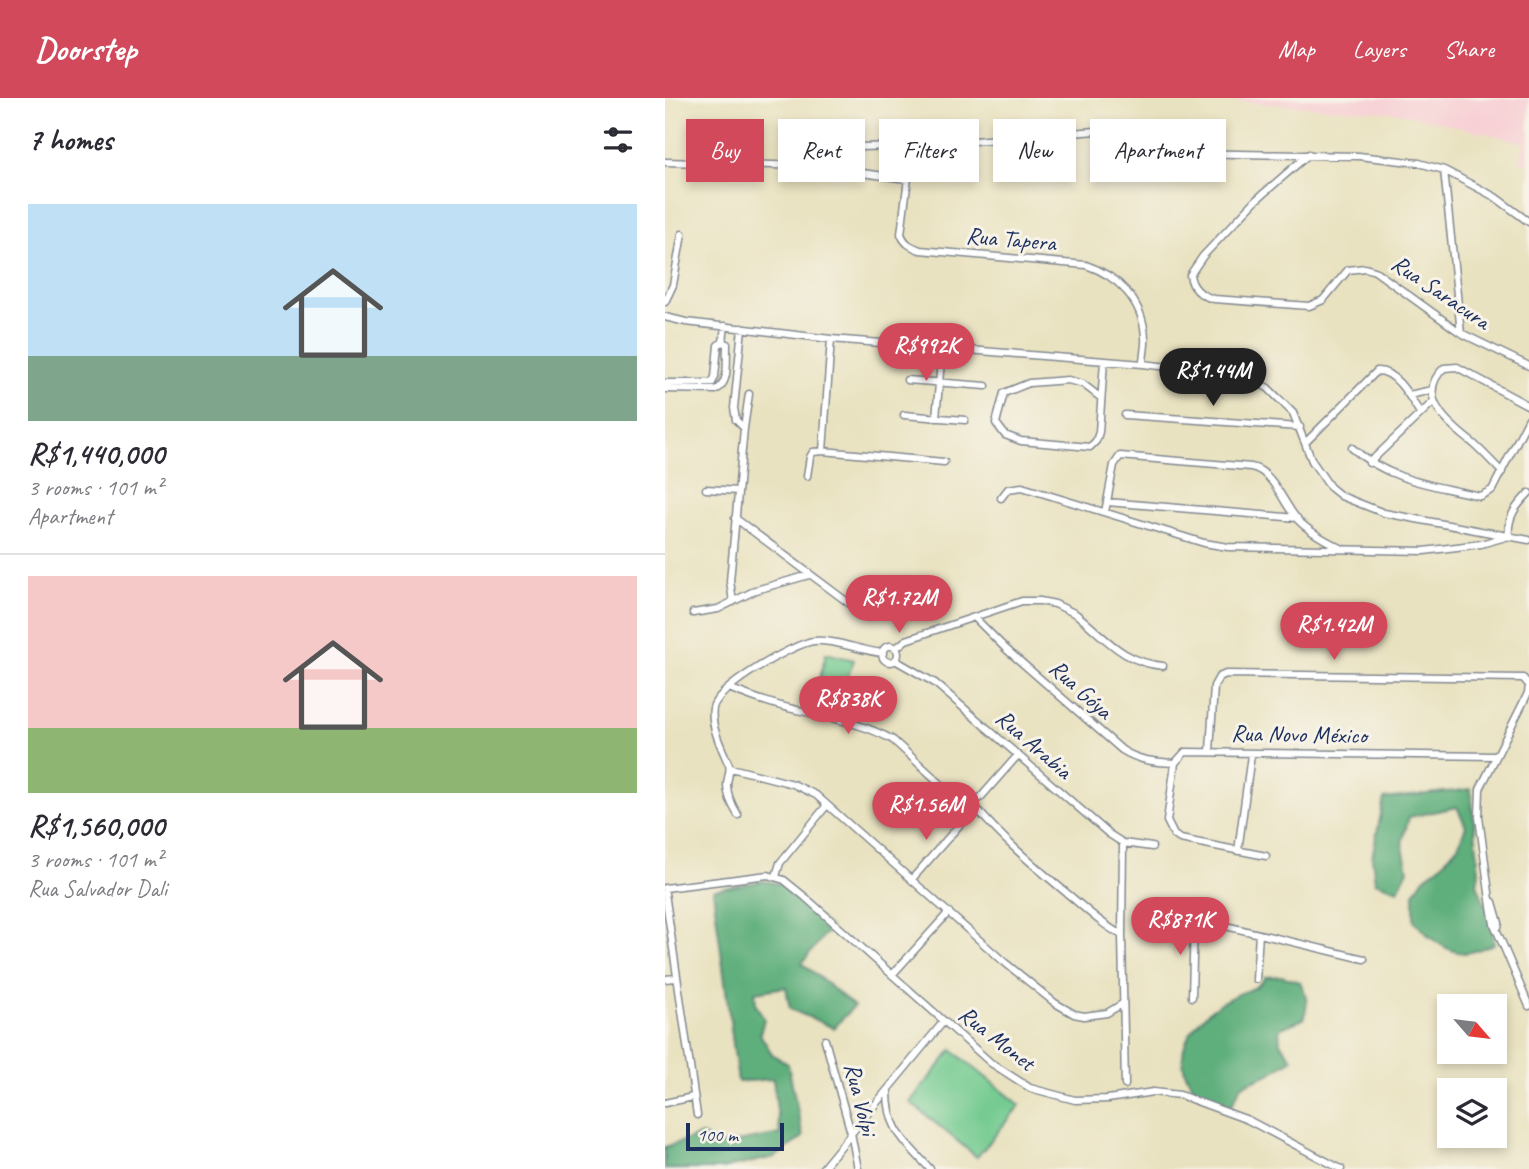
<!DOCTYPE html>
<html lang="en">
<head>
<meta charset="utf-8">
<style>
	:root { --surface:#fff; --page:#f7f7f7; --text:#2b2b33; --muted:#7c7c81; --line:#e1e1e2; --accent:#d1495b }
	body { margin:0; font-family:Caveat,sans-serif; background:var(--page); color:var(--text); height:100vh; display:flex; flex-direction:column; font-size:26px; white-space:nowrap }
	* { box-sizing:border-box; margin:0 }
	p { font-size:23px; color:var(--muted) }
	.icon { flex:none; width:38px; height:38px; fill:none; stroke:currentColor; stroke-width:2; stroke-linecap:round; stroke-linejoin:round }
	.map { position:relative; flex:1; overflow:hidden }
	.side { display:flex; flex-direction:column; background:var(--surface); width:665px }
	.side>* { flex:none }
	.banner { position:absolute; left:21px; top:21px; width:665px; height:63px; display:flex; gap:14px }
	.needle { width:46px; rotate:118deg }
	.tools { position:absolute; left:772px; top:896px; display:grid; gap:14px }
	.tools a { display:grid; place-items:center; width:70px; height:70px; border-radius:0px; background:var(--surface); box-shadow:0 4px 10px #0003; font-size:35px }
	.scale { position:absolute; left:21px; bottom:18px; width:98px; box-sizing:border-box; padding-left:7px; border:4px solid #1b2f5e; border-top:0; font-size:19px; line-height:24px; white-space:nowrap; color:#1b2f5e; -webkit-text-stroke:5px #f7f3e8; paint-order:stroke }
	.price { position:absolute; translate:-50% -60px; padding:0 16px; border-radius:24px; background:var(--accent); color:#fff; font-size:23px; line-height:46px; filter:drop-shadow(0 2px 4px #0008) }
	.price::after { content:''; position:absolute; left:50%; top:42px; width:21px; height:16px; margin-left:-10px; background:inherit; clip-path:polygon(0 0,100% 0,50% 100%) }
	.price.on { background:#222; color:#fff }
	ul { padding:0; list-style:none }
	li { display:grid; align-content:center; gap:14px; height:371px; padding:0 28px }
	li+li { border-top:2px solid var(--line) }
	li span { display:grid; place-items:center; height:217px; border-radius:0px; color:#555 }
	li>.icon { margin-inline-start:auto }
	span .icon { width:126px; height:126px; fill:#fffc; stroke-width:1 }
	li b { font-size:30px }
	h2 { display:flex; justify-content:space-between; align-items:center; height:84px; padding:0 28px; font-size:30px }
	.tag { padding:0 24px; border-radius:0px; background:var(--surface); box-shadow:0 4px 10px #0003; font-size:24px; line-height:63px }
	.tag.on { background:var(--accent); color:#fff }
	header { display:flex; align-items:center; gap:42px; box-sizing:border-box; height:98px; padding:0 35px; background:var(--accent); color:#fff }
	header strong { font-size:33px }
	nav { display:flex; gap:38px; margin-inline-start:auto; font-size:24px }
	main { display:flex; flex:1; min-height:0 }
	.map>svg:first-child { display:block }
	.built { fill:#f7cfd4 }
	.green { fill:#74cb91; stroke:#487d78; stroke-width:2 }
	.forest { fill:#5faf7b; stroke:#3d6f6c; stroke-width:2 }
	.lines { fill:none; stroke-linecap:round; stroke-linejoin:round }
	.street-casing { stroke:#82888f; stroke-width:9 }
	.street { stroke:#fff; stroke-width:6 }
	.labels { text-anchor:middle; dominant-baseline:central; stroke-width:6; stroke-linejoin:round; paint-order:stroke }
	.street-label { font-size:24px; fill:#1b2f5e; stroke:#f7f3e8 }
</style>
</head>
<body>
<header>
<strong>Doorstep</strong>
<nav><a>Map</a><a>Layers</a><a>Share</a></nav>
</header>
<main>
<section class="side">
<h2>7 homes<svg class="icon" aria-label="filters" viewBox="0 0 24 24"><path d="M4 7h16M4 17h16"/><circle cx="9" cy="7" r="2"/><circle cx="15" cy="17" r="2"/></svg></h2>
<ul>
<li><span style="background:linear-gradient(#bfe0f5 70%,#7fa58c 0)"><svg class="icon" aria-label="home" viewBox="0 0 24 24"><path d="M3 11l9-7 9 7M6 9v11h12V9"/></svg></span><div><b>R$1,440,000</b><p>3 rooms · 101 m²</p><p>Apartment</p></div></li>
<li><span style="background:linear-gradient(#f6c9c9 70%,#8fb573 0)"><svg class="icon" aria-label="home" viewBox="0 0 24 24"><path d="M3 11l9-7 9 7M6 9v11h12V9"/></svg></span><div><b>R$1,560,000</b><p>3 rooms · 101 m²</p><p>Rua Salvador Dali</p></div></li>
</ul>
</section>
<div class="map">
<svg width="864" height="1071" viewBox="0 0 864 1071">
	<rect width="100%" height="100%" fill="#f7f3e8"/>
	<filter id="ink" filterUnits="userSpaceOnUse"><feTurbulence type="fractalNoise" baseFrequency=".0143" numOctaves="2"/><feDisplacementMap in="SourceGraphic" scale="14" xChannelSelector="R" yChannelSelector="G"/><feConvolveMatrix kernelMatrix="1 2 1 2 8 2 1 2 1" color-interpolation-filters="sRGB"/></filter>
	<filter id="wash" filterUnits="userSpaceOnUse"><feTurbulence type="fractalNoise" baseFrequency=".00686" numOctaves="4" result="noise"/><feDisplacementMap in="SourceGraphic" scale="28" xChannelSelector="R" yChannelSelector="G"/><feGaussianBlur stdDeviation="1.57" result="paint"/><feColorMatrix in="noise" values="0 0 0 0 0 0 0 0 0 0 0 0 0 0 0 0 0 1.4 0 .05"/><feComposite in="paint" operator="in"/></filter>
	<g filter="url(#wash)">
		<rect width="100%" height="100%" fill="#e9e2c0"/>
		<path class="built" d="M516,0H864V67L854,62L861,45L735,15Z"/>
		<path class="green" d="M161,555L189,562L169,615L148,610Z
			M287,952L355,1007L312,1059L245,1004Z"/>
		<path class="forest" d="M806,691L814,774L812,786L826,822L829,846C820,849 810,854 801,855C780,855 762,837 749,823V795L759,780L776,767L793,748L801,728L792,709L744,719L737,745L743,772L733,792L710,784L707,759L719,701Z
			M98,783L116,786L165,830L137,865L189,908L169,930L125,911L121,889L90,894L91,907L99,921L95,936L107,956L123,966L138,1039L110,1059L56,1071H0V1049L37,1037L56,1047L115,1036L108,981L73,984L48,792Z
			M617,878L635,884C642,898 644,906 638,921L614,931L615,945L628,961L604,976L577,987L566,1008L530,993C527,987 522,980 520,974C509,941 542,910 569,898C583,891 591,893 600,879Z"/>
	</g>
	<g filter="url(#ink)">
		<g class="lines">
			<defs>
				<path id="street" d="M247,48L236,136C240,146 245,148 255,152L421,167C453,178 478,203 480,239C481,248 478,257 478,266
					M516,55L694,58L754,65L779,72L830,99L864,124
					M644,56L591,102L538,158L525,177C527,191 537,198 549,201L644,208L658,202L683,172L700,170L710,173L796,235L864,268
					M0,64L144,68L242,81
					M144,68L169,53L190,49L247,48L467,30
					M779,72L796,235
					M0,204L8,187L17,136
					M0,219L21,224L166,241L478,266L580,278L603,290L628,315L647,363L665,389L676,398L719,415L864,442
					M77,230L69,310L71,322L79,330
					M166,241L158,353L279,364
					M242,282L321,288
					M0,285H47L50,279L53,247L58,244L60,228
					M0,291L51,292C65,285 61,264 62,250V246L58,244
					M744,297L767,292
					M436,300L418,286L403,282L364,285L339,295L331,325L340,337L356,343L425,349L431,343L434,334L439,263
					M239,317L300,322
					M460,317L635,329
					M271,320L277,251
					M640,345L712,273C731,272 746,301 755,315
					M687,350C725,383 767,387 815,398L827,392L864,320
					M704,365L769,303
					M837,374C828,365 819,355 809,346C787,329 748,299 779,270L792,269L864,308
					M142,378L145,359L148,354L158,353
					M41,391L73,393
					M336,400L343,391L357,389L539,445L563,449L759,453L816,446L844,438C842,419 851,408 864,395
					M442,404L632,420
					M440,414L449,367L455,358L586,369C608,373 618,405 632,421C644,434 661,443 678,451
					M70,420L185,506
					M68,504L65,483L79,330L84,296
					M28,515L53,511L91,492L144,477
					M310,520L341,551L457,652C474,663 490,664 510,665
					M217 556a8 8 0 1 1 16 0a8 8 0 1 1-16 0Z
					M231,550L241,542L357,503H375L390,506L411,516C441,540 457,564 498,568
					M230,562L270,585L444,736L458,745L487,749
					M64,590C86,599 109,607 132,612C165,620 198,625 228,642L302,710
					M545,653L549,588L554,579L561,576L858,580L864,587L863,595L815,691L814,719L825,802
					M66,670L128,686L151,697L338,863L390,905L409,916L419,918L442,915L457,906
					M307,705L316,699L353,657
					M312,711C339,743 372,770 404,797C421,811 437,827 457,837
					M73,717C68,709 62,698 62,687C62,680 66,673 64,667C57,651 45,628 48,610C51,590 129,545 149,543C169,541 196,553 218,555
					M458,745L457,837L460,987
					M573,753L586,657
					M601,758L515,741L509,737L502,723L510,665L520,654L830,658
					M111,778L115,765L162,707
					M247,781L305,715
					M0,790L103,777L119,782L140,799L326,965L365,990L410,1002L443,1001L488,994L515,997L583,1022L676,1071
					M0,795L32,1017
					M502,814L699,861
					M833,829L834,825L828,804L825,802L829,826L864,908
					M227,877L284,814
					M0,881L11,880
					M591,881L594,836
					M527,899L529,820
					M160,942L186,1035L193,1071
					M223,994C223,1033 241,1044 265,1071
					M0,1005L28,999
					M157,1071L279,923"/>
			</defs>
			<use href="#street" class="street-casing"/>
			<use href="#street" class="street"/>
		</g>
	</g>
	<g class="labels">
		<g class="street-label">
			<text transform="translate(346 141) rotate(5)">Rua Tapera</text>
			<text transform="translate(776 194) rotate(34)">Rua Saracura</text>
			<text transform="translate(416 591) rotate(42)">Rua Góya</text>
			<text transform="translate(634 636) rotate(1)">Rua Novo México</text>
			<text transform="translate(369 646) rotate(41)">Rua Arabia</text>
			<text transform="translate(332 940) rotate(38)">Rua Monet</text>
			<text transform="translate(196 1001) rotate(76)">Rua Volpi</text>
		</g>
	</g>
</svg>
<div class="tools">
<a><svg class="needle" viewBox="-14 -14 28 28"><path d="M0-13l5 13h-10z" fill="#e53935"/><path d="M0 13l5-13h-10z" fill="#7c7c81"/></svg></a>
<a><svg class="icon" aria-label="layers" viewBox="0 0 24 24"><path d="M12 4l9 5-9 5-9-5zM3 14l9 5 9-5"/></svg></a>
</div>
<div class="scale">100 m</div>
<b class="price" style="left:261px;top:285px">R$992K</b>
<b class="price on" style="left:548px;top:310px">R$1.44M</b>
<b class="price" style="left:234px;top:537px">R$1.72M</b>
<b class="price" style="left:669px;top:564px">R$1.42M</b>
<b class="price" style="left:183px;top:638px">R$838K</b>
<b class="price" style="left:261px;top:744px">R$1.56M</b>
<b class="price" style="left:515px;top:859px">R$871K</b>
<div class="banner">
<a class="tag on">Buy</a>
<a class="tag">Rent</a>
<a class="tag">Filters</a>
<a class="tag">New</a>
<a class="tag">Apartment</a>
</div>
</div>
</main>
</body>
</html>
